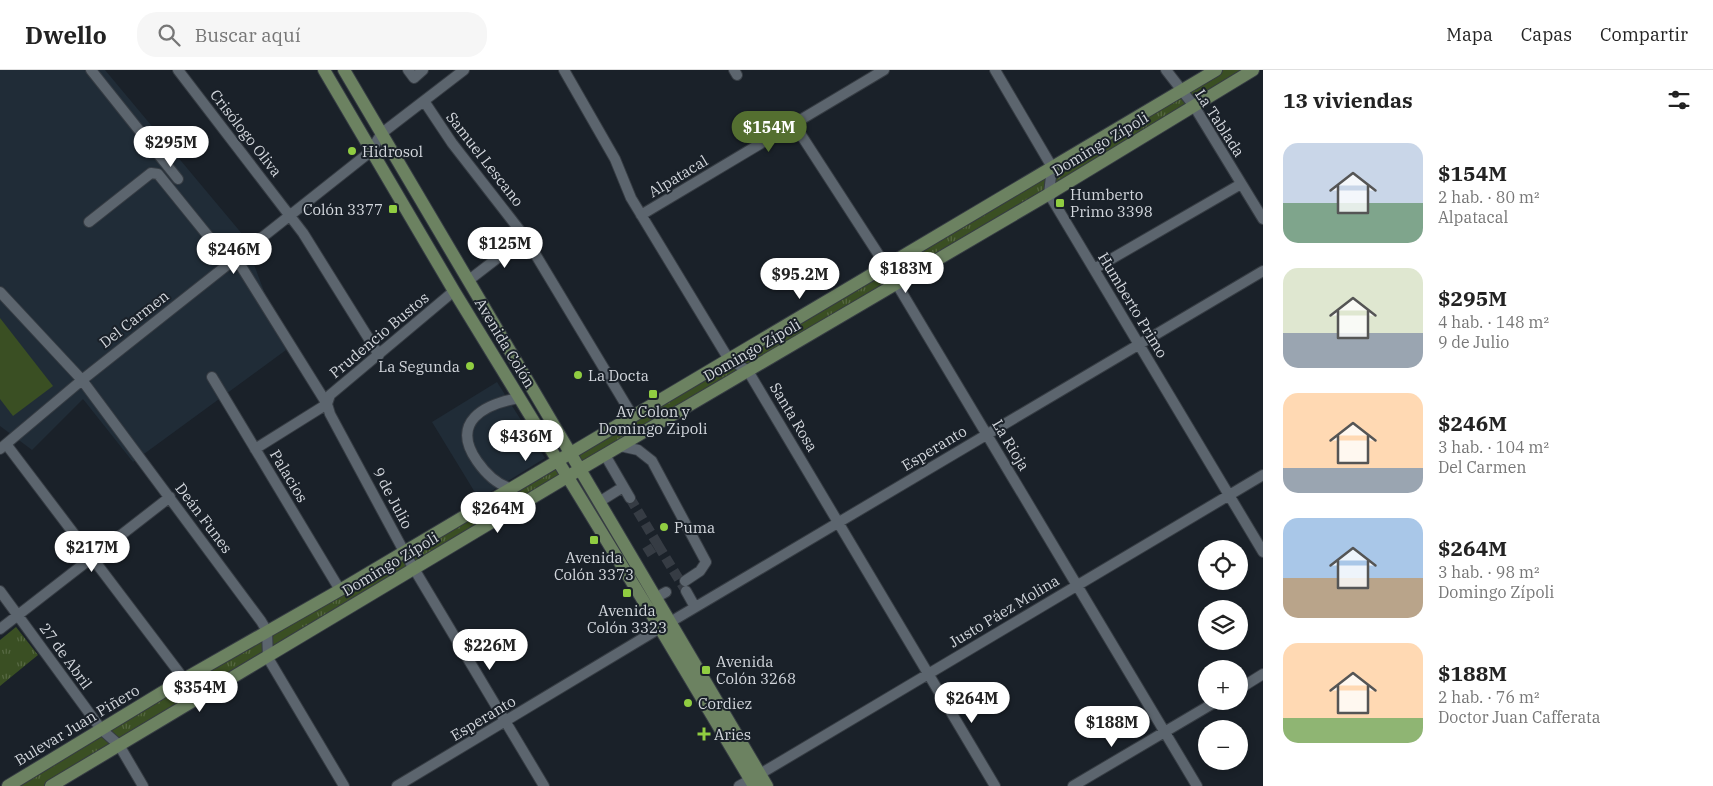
<!DOCTYPE html>
<html lang="es">
<head>
<meta charset="utf-8">
<style>
	:root { --surface:#fff; --page:#f6f6f6; --text:#222; --muted:#767676; --line:#e0e0e0; --accent:#546f30 }
	body { margin:0; font-family:"IBM Plex Serif",serif; background:var(--page); color:var(--text); height:100vh; display:flex; flex-direction:column; font-size:19px; white-space:nowrap }
	* { box-sizing:border-box; margin:0 }
	p { font-size:16px; color:var(--muted) }
	.icon { flex:none; width:28px; height:28px; fill:none; stroke:currentColor; stroke-width:2; stroke-linecap:round; stroke-linejoin:round }
	.map { position:relative; flex:1; overflow:hidden }
	.drawer { display:flex; flex-direction:column; background:var(--surface); width:450px }
	.drawer>* { flex:none }
	.tools { position:absolute; left:1198px; top:470px; display:grid; gap:10px }
	.tools a { display:grid; place-items:center; width:50px; height:50px; border-radius:50%; background:var(--surface); box-shadow:0 2px 8px #0003; font-size:25px }
	.price { position:absolute; translate:-50% -42px; padding:0 11px; border-radius:18px; background:#fff; color:#222; font-size:16px; line-height:32px; filter:drop-shadow(0 1px 2px #0008) }
	.price::after { content:''; position:absolute; left:50%; top:30px; width:15px; height:11px; margin-left:-8px; background:inherit; clip-path:polygon(0 0,100% 0,50% 100%) }
	.price.current { background:var(--accent); color:#fff }
	ul { padding:0; list-style:none }
	li { display:flex; align-items:center; gap:15px; height:125px; padding:0 20px }
	li span { display:grid; place-items:center; flex:none; width:140px; height:100px; border-radius:15px; color:#555 }
	li>.icon { margin-inline-start:auto }
	span .icon { width:60px; height:60px; fill:#fffc; stroke-width:1 }
	li b { font-size:21px }
	h2 { display:flex; justify-content:space-between; align-items:center; height:60px; padding:0 20px; font-size:21px }
	header { display:flex; align-items:center; gap:30px; box-sizing:border-box; height:70px; padding:0 25px; background:var(--surface); border-bottom:1px solid var(--line) }
	header strong { font-size:24px }
	nav { display:flex; gap:28px; margin-inline-start:auto; font-size:18px }
	.search { width:350px; height:45px; background:var(--page); display:flex; align-items:center; gap:12px; box-sizing:border-box; padding:0 18px; border-radius:20px; color:var(--muted); font-size:19px }
	main { display:flex; flex:1; min-height:0 }
	.map>svg:first-child { display:block }
	.built { fill:#202c37 }
	.grass { fill:url(#grass-tufts) }
	.pitch { fill:#3a4f23 }
	.lines { fill:none; stroke-linecap:round; stroke-linejoin:round }
	.minor-tunnel { stroke:#363c44; stroke-width:10; stroke-dasharray:10 5; stroke-linecap:butt }
	.minor-casing { stroke:#363c43; stroke-width:12 }
	.major-casing { stroke:#363c43; stroke-width:14 }
	.minor { stroke:#5c656e; stroke-width:10 }
	.major { stroke:#6c8261; stroke-width:12 }
	.poi-dot { fill:#90cd41; stroke:#1a2129; stroke-width:2 }
	.labels { text-anchor:middle; dominant-baseline:central; stroke-width:4; stroke-linejoin:round; paint-order:stroke }
	.street-label { font-size:15px; fill:#d3d7dd; stroke:#1a2129 }
	.poi-label { font-size:15px; fill:#d3d7dd; stroke:#1a2129; text-anchor:start }
</style>
</head>
<body>
<header>
<strong>Dwello</strong>
<div class="search"><svg class="icon" aria-label="search" viewBox="0 0 24 24"><circle cx="10" cy="10" r="6"/><path d="M15 15l6 6"/></svg>Buscar aquí</div>
<nav><a>Mapa</a><a>Capas</a><a>Compartir</a></nav>
</header>
<main>
<div class="map">
<svg width="1263" height="716" viewBox="0 0 1263 716">
	<defs>
		<pattern id="grass-tufts" width="24" height="20" patternUnits="userSpaceOnUse" patternTransform="scale(1.25)"><rect width="24" height="20" fill="#3a4f23"/><path d="M3 7l-1-3M5 7V3M7 7l1-3M15 17l-1-3M17 17v-4M19 17l1-3" fill="none" stroke="#566842"/></pattern>
	</defs>
	<rect width="100%" height="100%" fill="#1a2129"/>
	<path class="built" d="M0,0H105L243,165L286,280L133,392L83,329L32,380L0,356Z
		M497,312L545,388L479,429L432,352Z"/>
	<path class="grass" d="M1216,0H1253L580,399L569,382Z
		M556,389L567,407L51,716H8Z
		M16,557L38,585L0,616V570Z"/>
	<path class="pitch" d="M0,248L53,316L13,346L0,329Z"/>
	<g class="lines">
		<path class="minor-tunnel" d="M630,428L658,475L642,485
			M658,475L686,521"/>
		<defs>
			<path id="minor" d="M91,0L178,109
				M178,0L303,163L379,285
				M408,0L414,8L423,0
				M564,0L615,89L631,128L728,288L748,301L995,716
				M734,0L737,5
				M995,0L1052,97L1049,124L1263,482
				M1166,0L1194,36L1263,149
				M424,31L452,73L525,167L632,345
				M794,54L886,196L1197,716
				M641,145L884,0
				M89,152L151,103L158,104L230,193
				M236,188L327,334L330,344L407,487L544,716
				M1094,199L1241,114
				M469,210L525,167
				M0,222L82,310L261,551L267,561L268,588L344,716
				M212,307L340,520
				M327,334L330,325L454,221
				M6,374L184,609
				M620,376L638,380L652,391L706,492L700,501L685,511
				M0,379L82,310L370,82L382,63L464,0
				M255,379L327,334
				M605,385L630,428
				M509,418C495,413 486,404 477,391C450,352 484,334 519,328
				M599,432L623,417
				M0,521L101,659L119,675L143,716
				M686,521L695,537
				M657,527L666,522
				M672,551L1263,201
				M0,559L170,427
				M1239,619L1263,604
				M760,704L1263,405
				M397,716L660,558
				M739,716L750,710
				M1073,716L1217,631"/>
			<path id="major" d="M324,0L454,221L660,558L754,716
				M344,0L767,716
				M8,716L184,609L340,520L1216,0
				M51,716L567,407L1049,124L1253,0"/>
		</defs>
		<use href="#minor" class="minor-casing"/>
		<use href="#major" class="major-casing"/>
		<use href="#minor" class="minor"/>
		<use href="#major" class="major"/>
	</g>
	<g class="poi-dot">
		<circle cx="352" cy="81" r="5"/>
		<rect x="1055" y="128" width="10" height="10" rx="2.5"/>
		<rect x="388" y="134" width="10" height="10" rx="2.5"/>
		<circle cx="470" cy="296" r="5"/>
		<circle cx="578" cy="305" r="5"/>
		<rect x="648" y="319" width="10" height="10" rx="2.5"/>
		<circle cx="664" cy="457" r="5"/>
		<rect x="589" y="465" width="10" height="10" rx="2.5"/>
		<rect x="622" y="518" width="10" height="10" rx="2.5"/>
		<rect x="701" y="595" width="10" height="10" rx="2.5"/>
		<circle cx="688" cy="633" r="5"/>
		<path d="M701.5 656.5h5v5h5v5h-5v5h-5v-5h-5v-5h5z"/>
	</g>
	<g class="labels">
		<g class="street-label">
			<text transform="translate(1220 53) rotate(57)">La Tablada</text>
			<text transform="translate(246 63) rotate(52)">Crisólogo Oliva</text>
			<text transform="translate(1100 74) rotate(-31)">Domingo Zípoli</text>
			<text transform="translate(485 89) rotate(52)">Samuel Lescano</text>
			<text transform="translate(678 106) rotate(-31)">Alpatacal</text>
			<text transform="translate(1133 235) rotate(59)">Humberto Primo</text>
			<text transform="translate(134 249) rotate(-38)">Del Carmen</text>
			<text transform="translate(379 265) rotate(-40)">Prudencio Bustos</text>
			<text transform="translate(505 273) rotate(59)">Avenida Colón</text>
			<text transform="translate(752 280) rotate(-30)">Domingo Zípoli</text>
			<text transform="translate(794 347) rotate(59)">Santa Rosa</text>
			<text transform="translate(1011 375) rotate(59)">La Rioja</text>
			<text transform="translate(934 378) rotate(-31)">Esperanto</text>
			<text transform="translate(289 406) rotate(59)">Palacios</text>
			<text transform="translate(393 428) rotate(62)">9 de Julio</text>
			<text transform="translate(204 448) rotate(53)">Deán Funes</text>
			<text transform="translate(390 494) rotate(-31)">Domingo Zípoli</text>
			<text transform="translate(1004 541) rotate(-31)">Justo Páez Molina</text>
			<text transform="translate(66 586) rotate(54)">27 de Abril</text>
			<text transform="translate(483 648) rotate(-31)">Esperanto</text>
			<text transform="translate(77 655) rotate(-31)">Bulevar Juan Piñero</text>
		</g>
		<g class="poi-label">
			<text x="362" y="81">Hidrosol</text>
			<text x="1070" y="124">Humberto<tspan x="1070" dy="17">Primo 3398</tspan></text>
			<text x="383" y="139" text-anchor="end">Colón 3377</text>
			<text x="460" y="296" text-anchor="end">La Segunda</text>
			<text x="588" y="305">La Docta</text>
			<text x="653" y="341" text-anchor="middle">Av Colon y<tspan x="653" dy="17">Domingo Zipoli</tspan></text>
			<text x="674" y="457">Puma</text>
			<text x="594" y="487" text-anchor="middle">Avenida<tspan x="594" dy="17">Colón 3373</tspan></text>
			<text x="627" y="540" text-anchor="middle">Avenida<tspan x="627" dy="17">Colón 3323</tspan></text>
			<text x="716" y="591">Avenida<tspan x="716" dy="17">Colón 3268</tspan></text>
			<text x="698" y="633">Cordiez</text>
			<text x="714" y="664">Aries</text>
		</g>
	</g>
</svg>
<div class="tools">
<a><svg class="icon" aria-label="locate" viewBox="0 0 24 24"><circle cx="12" cy="12" r="6"/><path d="M12 2v4M12 18v4M2 12h4M18 12h4"/></svg></a>
<a><svg class="icon" aria-label="layers" viewBox="0 0 24 24"><path d="M12 4l9 5-9 5-9-5zM3 14l9 5 9-5"/></svg></a>
<a>+</a>
<a>−</a>
</div>
<b class="price current" style="left:769px;top:83px">$154M</b>
<b class="price" style="left:171px;top:98px">$295M</b>
<b class="price" style="left:505px;top:199px">$125M</b>
<b class="price" style="left:234px;top:205px">$246M</b>
<b class="price" style="left:906px;top:224px">$183M</b>
<b class="price" style="left:800px;top:230px">$95.2M</b>
<b class="price" style="left:526px;top:392px">$436M</b>
<b class="price" style="left:498px;top:464px">$264M</b>
<b class="price" style="left:92px;top:503px">$217M</b>
<b class="price" style="left:490px;top:601px">$226M</b>
<b class="price" style="left:200px;top:643px">$354M</b>
<b class="price" style="left:972px;top:654px">$264M</b>
<b class="price" style="left:1112px;top:678px">$188M</b>
</div>
<section class="drawer">
<h2>13 viviendas<svg class="icon" aria-label="filters" viewBox="0 0 24 24"><path d="M4 7h16M4 17h16"/><circle cx="9" cy="7" r="2"/><circle cx="15" cy="17" r="2"/></svg></h2>
<ul>
<li><span style="background:linear-gradient(#c9d6e8 60%,#7fa58c 0)"><svg class="icon" aria-label="home" viewBox="0 0 24 24"><path d="M3 11l9-7 9 7M6 9v11h12V9"/></svg></span><div><b>$154M</b><p>2 hab. · 80 m²</p><p>Alpatacal</p></div></li>
<li><span style="background:linear-gradient(#dfe7d0 65%,#9aa5b1 0)"><svg class="icon" aria-label="home" viewBox="0 0 24 24"><path d="M3 11l9-7 9 7M6 9v11h12V9"/></svg></span><div><b>$295M</b><p>4 hab. · 148 m²</p><p>9 de Julio</p></div></li>
<li><span style="background:linear-gradient(#ffd9b3 75%,#9aa5b1 0)"><svg class="icon" aria-label="home" viewBox="0 0 24 24"><path d="M3 11l9-7 9 7M6 9v11h12V9"/></svg></span><div><b>$246M</b><p>3 hab. · 104 m²</p><p>Del Carmen</p></div></li>
<li><span style="background:linear-gradient(#a9c7e8 60%,#b9a48a 0)"><svg class="icon" aria-label="home" viewBox="0 0 24 24"><path d="M3 11l9-7 9 7M6 9v11h12V9"/></svg></span><div><b>$264M</b><p>3 hab. · 98 m²</p><p>Domingo Zípoli</p></div></li>
<li><span style="background:linear-gradient(#ffd9b3 75%,#8fb573 0)"><svg class="icon" aria-label="home" viewBox="0 0 24 24"><path d="M3 11l9-7 9 7M6 9v11h12V9"/></svg></span><div><b>$188M</b><p>2 hab. · 76 m²</p><p>Doctor Juan Cafferata</p></div></li>
</ul>
</section>
</main>
</body>
</html>
